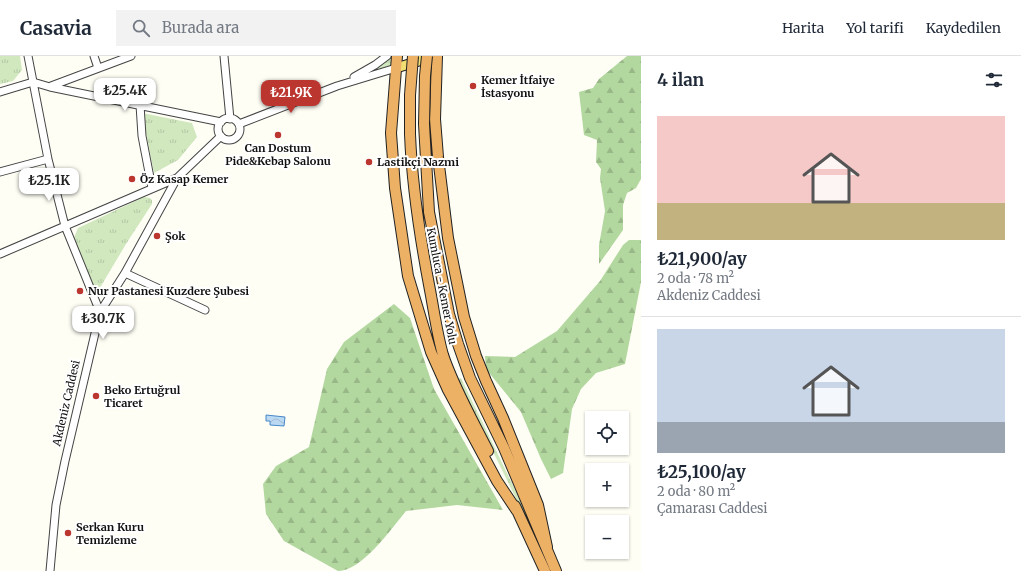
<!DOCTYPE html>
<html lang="tr">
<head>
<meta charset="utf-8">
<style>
	:root { --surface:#fff; --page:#f2f2f3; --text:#1f2937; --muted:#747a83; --line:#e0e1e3; --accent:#bb362f }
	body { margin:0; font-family:Merriweather,serif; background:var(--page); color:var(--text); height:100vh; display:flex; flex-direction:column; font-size:15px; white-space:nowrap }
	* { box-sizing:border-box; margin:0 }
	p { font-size:13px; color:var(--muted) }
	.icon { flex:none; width:22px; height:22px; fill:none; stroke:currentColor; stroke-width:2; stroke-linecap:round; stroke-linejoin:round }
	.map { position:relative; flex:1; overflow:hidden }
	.details { display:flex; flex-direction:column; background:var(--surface); width:380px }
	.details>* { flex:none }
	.fabs { position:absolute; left:585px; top:355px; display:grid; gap:8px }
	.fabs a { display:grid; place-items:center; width:44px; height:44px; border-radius:0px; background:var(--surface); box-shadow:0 1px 3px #0004; font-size:20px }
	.price { position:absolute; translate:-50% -34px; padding:0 9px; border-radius:8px; background:#fff; color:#222; font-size:13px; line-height:26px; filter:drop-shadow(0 1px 2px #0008) }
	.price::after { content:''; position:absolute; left:50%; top:24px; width:12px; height:9px; margin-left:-6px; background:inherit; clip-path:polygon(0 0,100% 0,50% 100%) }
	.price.on { background:var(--accent); color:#fff }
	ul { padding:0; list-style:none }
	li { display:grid; align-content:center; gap:8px; height:212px; padding:0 16px }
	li+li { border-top:1px solid var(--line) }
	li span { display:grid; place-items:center; height:124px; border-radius:0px; color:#555 }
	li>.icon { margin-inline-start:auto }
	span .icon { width:72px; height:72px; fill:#fffc; stroke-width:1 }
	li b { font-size:17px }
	h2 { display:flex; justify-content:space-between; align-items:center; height:48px; padding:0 16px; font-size:17px }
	header { display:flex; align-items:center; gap:24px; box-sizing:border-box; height:56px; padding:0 20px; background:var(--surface); border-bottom:1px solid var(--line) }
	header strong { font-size:19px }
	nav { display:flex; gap:22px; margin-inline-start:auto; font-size:14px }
	.search { width:280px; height:36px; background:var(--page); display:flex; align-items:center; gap:10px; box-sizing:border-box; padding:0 14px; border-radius:0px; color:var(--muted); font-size:15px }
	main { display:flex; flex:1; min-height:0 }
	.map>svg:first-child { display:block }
	.grass { fill:url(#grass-tufts) }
	.forest { fill:url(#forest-firs) }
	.water { fill:url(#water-waves); stroke:#4787c7 }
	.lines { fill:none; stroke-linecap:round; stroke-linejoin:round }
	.minor-casing { stroke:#444; stroke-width:9 }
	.major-casing { stroke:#222; stroke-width:11 }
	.highway-casing { stroke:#222; stroke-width:12 }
	.minor { stroke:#fff; stroke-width:7 }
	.major { stroke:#f1df73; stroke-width:9 }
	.highway { stroke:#edb165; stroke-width:10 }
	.highway-bridge-casing { stroke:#222; stroke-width:12; stroke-linecap:butt }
	.highway-bridge { stroke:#edb165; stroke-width:10 }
	.poi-dot { fill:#bb362f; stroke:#fff; stroke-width:1.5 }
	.labels { text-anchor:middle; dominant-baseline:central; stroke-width:4; stroke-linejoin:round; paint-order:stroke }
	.poi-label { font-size:11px; font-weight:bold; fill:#111; stroke:#fff; text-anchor:start }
	.street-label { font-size:11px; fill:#111; stroke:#fff }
</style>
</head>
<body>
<header>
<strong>Casavia</strong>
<div class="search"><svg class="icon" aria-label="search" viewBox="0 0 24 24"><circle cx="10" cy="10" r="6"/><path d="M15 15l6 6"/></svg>Burada ara</div>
<nav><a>Harita</a><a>Yol tarifi</a><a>Kaydedilen</a></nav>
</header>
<main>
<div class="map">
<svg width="641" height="515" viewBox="0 0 641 515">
	<defs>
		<pattern id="grass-tufts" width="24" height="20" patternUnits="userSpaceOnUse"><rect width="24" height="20" fill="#d1e8bf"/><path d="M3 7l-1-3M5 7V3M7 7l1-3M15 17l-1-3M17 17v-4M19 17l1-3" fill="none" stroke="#b2c6a3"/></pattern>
		<pattern id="forest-firs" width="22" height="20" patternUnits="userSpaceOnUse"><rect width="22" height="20" fill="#b3d89f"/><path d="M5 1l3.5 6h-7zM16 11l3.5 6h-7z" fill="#99b888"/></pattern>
		<pattern id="water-waves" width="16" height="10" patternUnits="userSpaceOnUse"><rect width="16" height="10" fill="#bcd9f4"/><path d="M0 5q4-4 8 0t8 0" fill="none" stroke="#a1b9d0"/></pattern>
	</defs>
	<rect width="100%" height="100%" fill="#fefef5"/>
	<path class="grass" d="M0,0H20L22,14L13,25L0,28Z
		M390,0H392V11L377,16L375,14Z
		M142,57L192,67L197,81L178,104L154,117Z
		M144,141L150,142L152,144V148L126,188L101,230L98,232L90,226L73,184L78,172Z
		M461,322L538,481L552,515H549L536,483L457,323Z"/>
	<path class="forest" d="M627,0H641V123L636,132L627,137L623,149V174L599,208V189L605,155L600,122L601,113L596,106L597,84L584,79L579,36L593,32L599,23Z
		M629,184H641V226L625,308L596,317L581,333L572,353L563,417L551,423L541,403L521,356L486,313L485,300L515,301L557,275L600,225L623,189Z
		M394,248L410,262L434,333L503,454L457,449L406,455C391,473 362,515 338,515L284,485L266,458L263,428L276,410L309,391L327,313L344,286Z"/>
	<path class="water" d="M266,359L285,361L284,370L270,369V365H266Z"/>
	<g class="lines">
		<defs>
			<path id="minor" d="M28,0L48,103L65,170L100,256
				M94,0L98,12
				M224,0L230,63
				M354,21L375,9L387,0
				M51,30L131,0
				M0,36L33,26L50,31L221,66
				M140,49L142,80L152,132
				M218 73a11 11 0 1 1 22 0a11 11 0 1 1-22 0Z
				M239,68L337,30L396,12
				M0,116L48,103
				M0,198L177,122
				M125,217L205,254
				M50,515L56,449L65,405L100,256L125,217L177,122L221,80"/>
			<path id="major" d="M396,12L419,5L430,0"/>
			<path id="highway" d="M397,0L391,77L395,132L408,220L431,296L448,334L497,425L517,455
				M437,0L435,63L438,101L448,182L464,261L476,300L486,325L503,362L538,449L547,491
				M424,68L429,156L449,258L458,288L470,322L504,392L556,515
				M410,78C412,130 420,182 430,234C434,255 437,278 443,299C454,332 472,363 488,395
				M515,450L545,515"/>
		</defs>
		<use href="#minor" class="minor-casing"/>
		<use href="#major" class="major-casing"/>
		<use href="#highway" class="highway-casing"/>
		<use href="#minor" class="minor"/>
		<use href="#major" class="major"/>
		<use href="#highway" class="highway"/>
		<defs>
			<path id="highway-bridge" d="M424,68L425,20L427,0
				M410,78V39L413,0"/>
		</defs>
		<use href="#highway-bridge" class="highway-bridge-casing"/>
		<use href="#highway-bridge" class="highway-bridge"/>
	</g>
	<g class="poi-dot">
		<circle cx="473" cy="30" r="4"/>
		<circle cx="278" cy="79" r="4"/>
		<circle cx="369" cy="106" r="4"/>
		<circle cx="132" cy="123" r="4"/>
		<circle cx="157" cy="180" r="4"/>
		<circle cx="80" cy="235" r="4"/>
		<circle cx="96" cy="340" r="4"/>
		<circle cx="68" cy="477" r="4"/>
	</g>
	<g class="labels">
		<g class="poi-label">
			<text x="481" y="24">Kemer İtfaiye<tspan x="481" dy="13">İstasyonu</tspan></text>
			<text x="278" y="92" text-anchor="middle">Can Dostum<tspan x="278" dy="13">Pide&amp;Kebap Salonu</tspan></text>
			<text x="377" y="106">Lastikçi Nazmi</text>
			<text x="140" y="123">Öz Kasap Kemer</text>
			<text x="165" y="180">Şok</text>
			<text x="88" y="235">Nur Pastanesi Kuzdere Şubesi</text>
			<text x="104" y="334">Beko Ertuğrul<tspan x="104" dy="13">Ticaret</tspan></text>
			<text x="76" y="471">Serkan Kuru<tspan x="76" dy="13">Temizleme</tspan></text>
		</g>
		<g class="street-label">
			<text transform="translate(442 230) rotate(79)">Kumluca - Kemer Yolu</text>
			<text transform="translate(66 347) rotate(-77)">Akdeniz Caddesi</text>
		</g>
	</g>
</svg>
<div class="fabs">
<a><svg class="icon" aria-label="locate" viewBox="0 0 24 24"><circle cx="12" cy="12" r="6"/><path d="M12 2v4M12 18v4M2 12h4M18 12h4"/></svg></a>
<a>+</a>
<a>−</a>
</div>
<b class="price" style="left:125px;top:56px">₺25.4K</b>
<b class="price on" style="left:291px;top:58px">₺21.9K</b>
<b class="price" style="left:49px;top:146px">₺25.1K</b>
<b class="price" style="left:103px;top:284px">₺30.7K</b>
</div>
<section class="details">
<h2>4 ilan<svg class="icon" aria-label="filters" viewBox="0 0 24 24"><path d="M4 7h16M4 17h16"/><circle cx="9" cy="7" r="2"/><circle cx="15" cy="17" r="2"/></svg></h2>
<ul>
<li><span style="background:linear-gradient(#f6c9c9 70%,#c2b280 0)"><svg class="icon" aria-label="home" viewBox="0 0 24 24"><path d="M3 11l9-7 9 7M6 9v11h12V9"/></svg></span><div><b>₺21,900/ay</b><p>2 oda · 78 m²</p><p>Akdeniz Caddesi</p></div></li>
<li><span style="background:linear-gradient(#c9d6e8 75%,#9aa5b1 0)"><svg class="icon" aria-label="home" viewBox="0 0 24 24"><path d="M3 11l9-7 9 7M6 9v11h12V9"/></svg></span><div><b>₺25,100/ay</b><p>2 oda · 80 m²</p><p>Çamarası Caddesi</p></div></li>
</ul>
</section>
</main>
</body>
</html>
